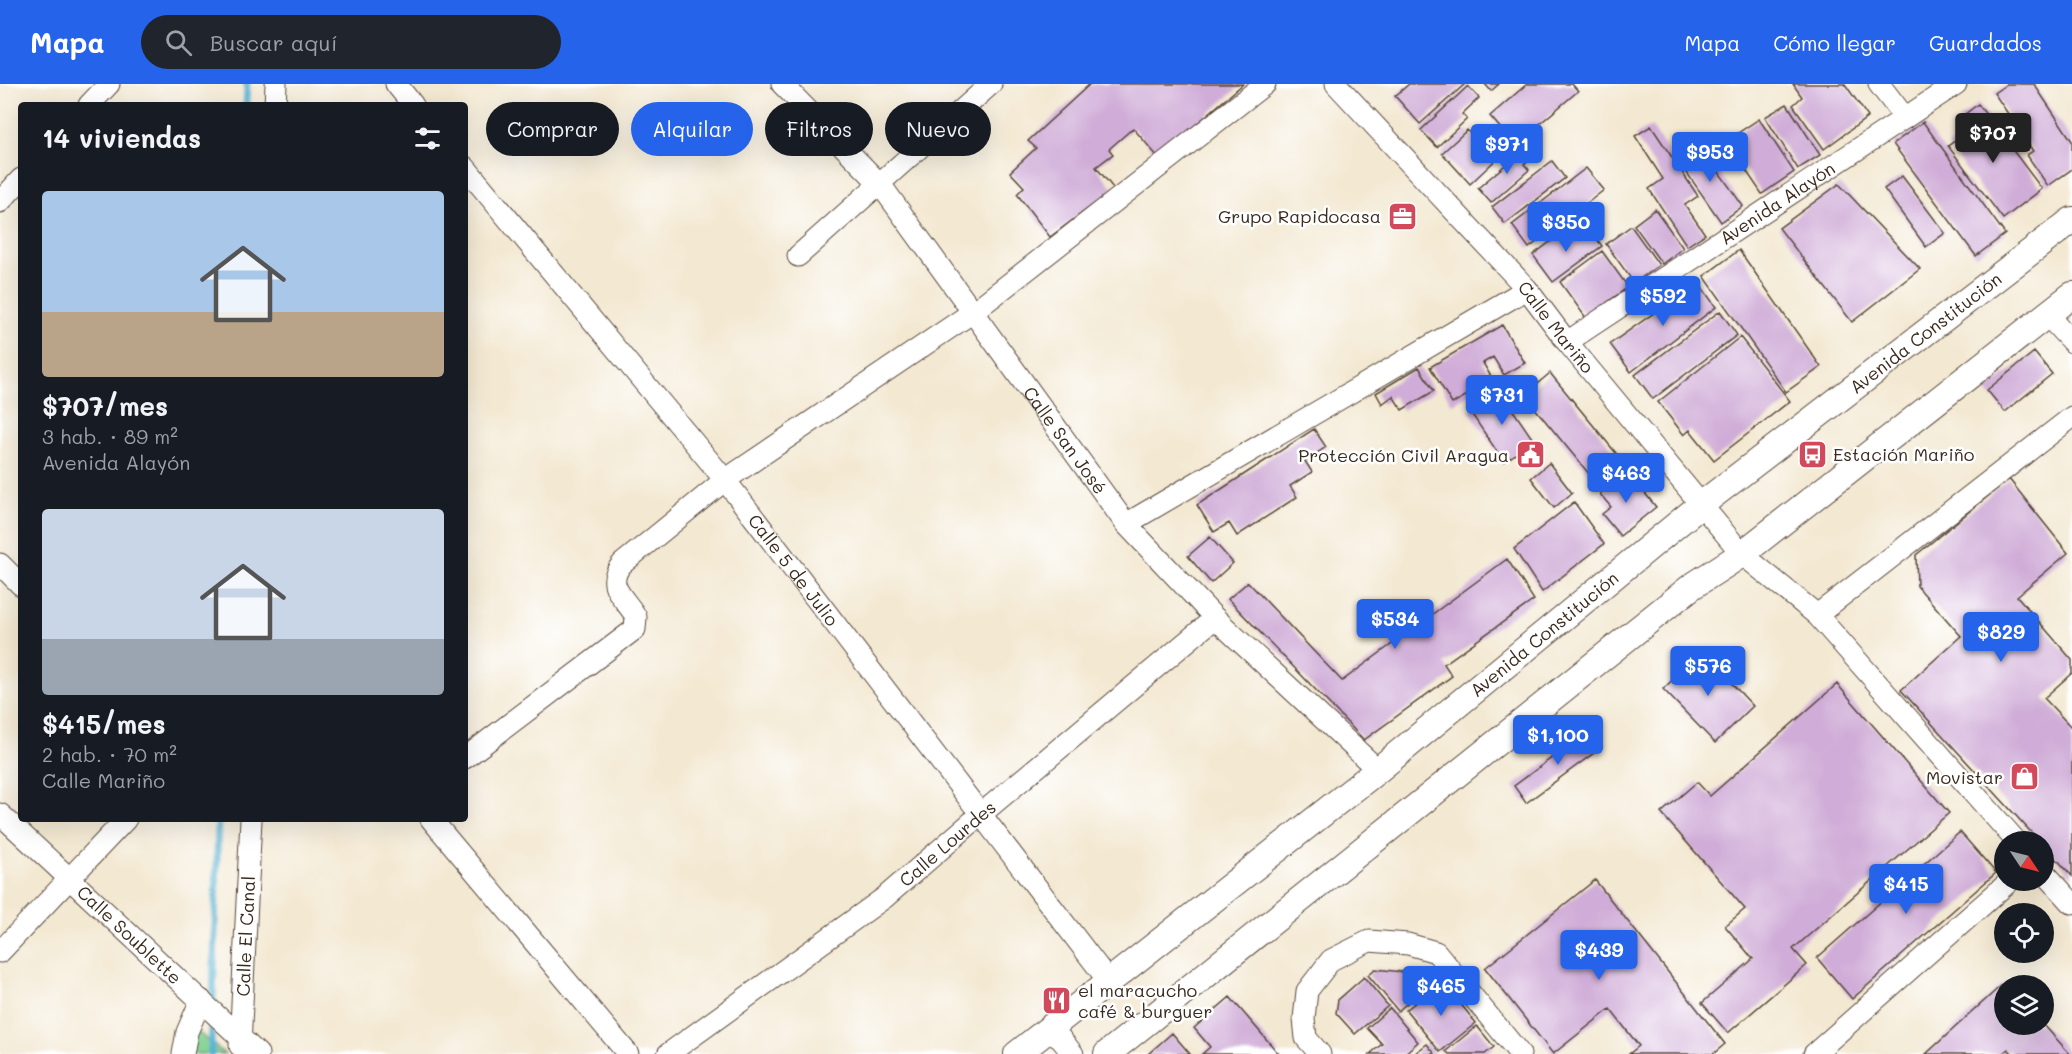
<!DOCTYPE html>
<html lang="es">
<head>
<meta charset="utf-8">
<style>
	:root { --surface:#171b24; --page:#20242c; --text:#f1f3f6; --muted:#9ea1a6; --accent:#2563eb }
	body { margin:0; font-family:Mali,sans-serif; background:var(--page); color:var(--text); height:100vh; display:flex; flex-direction:column; font-size:22px; white-space:nowrap }
	* { box-sizing:border-box; margin:0 }
	p { font-size:20px; color:var(--muted) }
	.icon { flex:none; width:33px; height:33px; fill:none; stroke:currentColor; stroke-width:2; stroke-linecap:round; stroke-linejoin:round }
	.map { position:relative; flex:1; overflow:hidden }
	.sheet { position:absolute; left:18px; top:18px; width:450px; height:720px; display:flex; flex-direction:column; background:var(--surface); border-radius:6px; box-shadow:0 6px 24px #0002 }
	.sheet>* { flex:none }
	.top-card { position:absolute; left:486px; top:18px; width:570px; height:54px; display:flex; gap:12px }
	.needle { width:39px; rotate:125deg }
	.controls { position:absolute; left:1994px; top:747px; display:grid; gap:12px }
	.controls a { display:grid; place-items:center; width:60px; height:60px; border-radius:50%; background:var(--surface); box-shadow:0 6px 24px #0002; font-size:30px }
	.price { position:absolute; translate:-50% -51px; padding:0 14px; border-radius:6px; background:var(--accent); color:#fff; font-size:20px; line-height:39px; filter:drop-shadow(0 2px 3px #0008) }
	.price::after { content:''; position:absolute; left:50%; top:36px; width:18px; height:14px; margin-left:-9px; background:inherit; clip-path:polygon(0 0,100% 0,50% 100%) }
	.price.on { background:#222; color:#fff }
	ul { padding:0; list-style:none }
	li { display:grid; align-content:center; gap:12px; height:318px; padding:0 24px }
	li span { display:grid; place-items:center; height:186px; border-radius:6px; color:#555 }
	li>.icon { margin-inline-start:auto }
	span .icon { width:108px; height:108px; fill:#fffc; stroke-width:1 }
	li b { font-size:26px }
	h2 { display:flex; justify-content:space-between; align-items:center; height:72px; padding:0 24px; font-size:26px }
	.chip { padding:0 21px; border-radius:27px; background:var(--surface); box-shadow:0 6px 24px #0002; font-size:21px; line-height:54px }
	.chip.on { background:var(--accent); color:#fff }
	header { display:flex; align-items:center; gap:36px; box-sizing:border-box; height:84px; padding:0 30px; background:var(--accent); color:#fff }
	header strong { font-size:28px }
	nav { display:flex; gap:33px; margin-inline-start:auto; font-size:21px }
	.search { width:420px; height:54px; background:var(--page); display:flex; align-items:center; gap:15px; box-sizing:border-box; padding:0 21px; border-radius:33px; color:var(--muted); font-size:22px }
	.map>svg:first-child { display:block }
	.green { fill:#80d090; stroke:#5e7d57; stroke-width:1.5 }
	.lines { fill:none; stroke-linecap:round; stroke-linejoin:round }
	.stream { stroke:#4eadcd; stroke-width:7 }
	.building { fill:#d0add8 }
	.minor-casing { stroke:#574639; stroke-width:23 }
	.tertiary-casing { stroke:#574639; stroke-width:28 }
	.minor { stroke:#fff; stroke-width:21 }
	.tertiary { stroke:#fff; stroke-width:26 }
	.labels { text-anchor:middle; dominant-baseline:central; stroke-width:5; stroke-linejoin:round; paint-order:stroke }
	.street-label { font-size:18px; fill:#3b2a1e; stroke:#fff }
	.poi-label { font-size:18px; fill:#3b2a1e; stroke:#fff; text-anchor:end }
</style>
</head>
<body>
<header>
<strong>Mapa</strong>
<div class="search"><svg class="icon" aria-label="search" viewBox="0 0 24 24"><circle cx="10" cy="10" r="6"/><path d="M15 15l6 6"/></svg>Buscar aquí</div>
<nav><a>Mapa</a><a>Cómo llegar</a><a>Guardados</a></nav>
</header>
<div class="map">
<svg width="2072" height="970" viewBox="0 0 2072 970">
	<rect width="100%" height="100%" fill="#fff"/>
	<filter id="ink" filterUnits="userSpaceOnUse"><feTurbulence type="fractalNoise" baseFrequency=".0167" numOctaves="2"/><feDisplacementMap in="SourceGraphic" scale="12" xChannelSelector="R" yChannelSelector="G"/><feConvolveMatrix kernelMatrix="1 2 1 2 8 2 1 2 1" color-interpolation-filters="sRGB"/></filter>
	<filter id="wash" filterUnits="userSpaceOnUse"><feTurbulence type="fractalNoise" baseFrequency=".008" numOctaves="4" result="noise"/><feDisplacementMap in="SourceGraphic" scale="24" xChannelSelector="R" yChannelSelector="G"/><feGaussianBlur stdDeviation="1.35" result="paint"/><feColorMatrix in="noise" values="0 0 0 0 0 0 0 0 0 0 0 0 0 0 0 0 0 1.4 0 .05"/><feComposite in="paint" operator="in"/></filter>
	<g filter="url(#wash)">
		<rect width="100%" height="100%" fill="#f3e8d1"/>
		<path class="green" d="M194,945L225,970H190Z"/>
		<g class="lines">
			<path class="stream" d="M246,21L247,0
				M213,922L218,735
				M211,970L212,934"/>
		</g>
		<g id="blocks">
			<path class="building" d="M1090,0H1243L1158,73L1133,44L1109,65L1113,70L1096,83L1114,105L1050,153L1017,110L1024,103L1010,88L1036,64L1028,57Z
				M1409,0H1465L1420,40L1395,12Z
				M1485,0H1499L1491,7Z
				M1527,0H1572L1578,7L1515,61L1490,32Z
				M1793,0H1845L1868,33L1824,65L1793,21L1802,13Z
				M2007,0H2034L2072,57V85L2048,102L2027,71L2033,67L1994,9Z
				M1468,2L1479,14L1462,30L1467,35L1437,63L1421,46Z
				M1787,20L1820,71L1798,85L1765,33Z
				M1978,20L2042,105L2003,135L1948,62L1968,47L1959,35Z
				M1759,35L1794,88L1762,110L1726,57Z
				M1923,38L2005,150L1976,172L1893,60Z
				M1651,42L1698,112L1685,121L1705,150L1687,162L1649,105L1663,95L1635,52Z
				M1467,46L1478,59L1489,48L1506,66L1470,100L1442,69Z
				M1699,60L1743,122L1721,138L1678,76Z
				M1529,61L1536,70L1524,80L1529,86L1491,119L1478,104Z
				M1552,77L1565,94L1505,140L1492,123Z
				M1586,84L1604,106L1529,164L1512,141Z
				M1902,92L1945,149L1926,163L1884,105Z
				M1839,100L1920,185L1852,238L1779,144Z
				M1655,125L1683,164L1662,180L1634,141Z
				M1631,142L1659,181L1634,199L1606,160Z
				M1570,143L1580,156L1591,147L1602,162L1553,198L1533,171Z
				M1739,166L1821,283L1786,308L1704,192Z
				M1602,167L1628,203L1586,234L1560,198Z
				M1698,198L1716,223L1631,288L1610,260Z
				M1720,227L1737,251L1653,315L1635,291Z
				M1502,241L1525,279L1504,291L1493,273L1483,279L1493,296L1452,320L1430,283Z
				M1740,253L1790,317L1714,376L1690,346L1684,351L1658,318Z
				M2034,268L2052,290L2005,328L1987,306Z
				M1419,283L1434,307L1402,326L1393,312L1382,320L1376,309Z
				M1550,289L1625,380L1599,402L1524,311Z
				M1499,306L1534,357L1504,378L1469,326Z
				M1314,345L1326,363L1305,377L1312,388L1290,402L1297,413L1237,452L1229,439L1214,448L1197,421Z
				M1549,379L1572,409L1554,424L1531,394Z
				M1627,387L1656,423L1620,452L1602,430L1611,423L1600,410Z
				M2009,395L2068,469L2017,512L2072,576V589L2044,614L2072,644V792L2043,760V758H2040L1901,606L1961,552L1917,502L1916,471Z
				M1574,418L1604,460L1542,508L1514,465Z
				M1210,453L1233,479L1211,499L1188,472Z
				M1507,475L1534,516L1444,580L1452,592L1364,656L1228,515L1248,498L1342,597Z
				M1702,568L1753,622L1715,659L1663,605Z
				M1837,600L1949,729L1793,865L1807,881L1728,949L1702,919L1753,875L1725,842L1745,825L1661,729L1697,698L1710,712Z
				M1589,646L1602,663L1526,719L1514,702Z
				M1960,748L1996,789L1852,915L1817,874Z
				M1595,796L1725,960L1713,970H1629L1639,962L1610,925L1553,970L1485,884Z
				M1375,885L1439,892L1398,927L1368,891Z
				M1364,893L1388,922L1355,950L1336,929L1338,916Z
				M1442,897L1476,939L1440,968L1406,926Z
				M2005,898L2008,902H2004V940H2043L2070,970H2013L2008,965L2002,970H1926Z
				M1230,913L1279,970H1202L1210,963L1194,944Z
				M1390,924L1418,958L1404,970H1370L1382,960L1367,944Z
				M1477,942L1494,963L1485,970H1449L1446,967Z
				M1172,949L1190,970H1148Z
				M1427,960L1435,970H1414Z"/>
		</g>
	</g>
	<g filter="url(#ink)">
		<use href="#blocks" fill-opacity="0" stroke="#574639" stroke-width="1.5"/>
		<g class="lines">
			<defs>
				<g id="minor">
					<path d="M396,0L413,21"/>
					<path id="s1" d="M782,0L880,100L1126,440L1215,534L1378,686"/>
					<path id="s2" d="M1336,0L1527,205L1567,258L1742,470L1817,531L2017,758"/>
					<path d="M1879,0L1905,34"/>
					<path d="M89,21L109,0"/>
					<path d="M275,21L276,0"/>
					<path id="s3" d="M465,83L725,396L1110,899"/>
					<path d="M0,118L21,95"/>
					<path d="M798,172L991,0"/>
					<path d="M2046,230L2072,258"/>
					<path id="s4" d="M1567,258L1956,0"/>
					<path d="M1126,440L1527,205"/>
					<path d="M0,480L21,501"/>
					<path d="M1817,531L2072,333"/>
					<path d="M465,674L635,545L636,533C626,514 603,502 622,480L725,396L973,228L1265,0"/>
					<path id="s5" d="M0,730L258,970"/>
					<path d="M431,735L628,970"/>
					<path d="M2043,787L2072,819"/>
					<path d="M0,868L126,735"/>
					<path d="M1051,943L1073,970"/>
					<path id="s6" d="M240,962L251,735"/>
					<path d="M183,970L187,948L201,916"/>
					<path id="s7" d="M668,970L884,814L980,731L1215,534"/>
					<path d="M1320,970L1306,954L1304,935L1307,907L1331,876L1369,857L1408,860L1436,868L1520,970"/>
					<path d="M1814,970L2011,796"/>
				</g>
				<g id="tertiary">
					<path id="s8" d="M1017,970L1378,686L1702,420L2072,136"/>
					<path d="M1107,970L1691,503L1742,470L2072,211"/>
				</g>
			</defs>
			<use href="#minor" class="minor-casing"/>
			<use href="#tertiary" class="tertiary-casing"/>
			<use href="#minor" class="minor"/>
			<use href="#tertiary" class="tertiary"/>
		</g>
	</g>
	<defs>
		<symbol id="office-square" viewBox="-11 -11 22 22"><rect x="-9" y="-9" width="18" height="18" rx="4" fill="#d1495b" stroke="#fff"/><path d="M-6-3h4V-5.5h4V-3h4V5H-6ZM-1-4.5V-3h2v-1.5ZM-6 0V1H6V0Z" fill="#fff"/></symbol>
		<symbol id="bus-square" viewBox="-11 -11 22 22"><rect x="-9" y="-9" width="18" height="18" rx="4" fill="#d1495b" stroke="#fff"/><path d="M-5-6H5V4H4V6H2V4H-2V6H-4V4H-5ZM-3.5-4V0h7V-4ZM-3.5 1.2v1.5H-2V1.2ZM2 1.2v1.5H3.5V1.2Z" fill="#fff"/></symbol>
		<symbol id="civic-square" viewBox="-11 -11 22 22"><rect x="-9" y="-9" width="18" height="18" rx="4" fill="#d1495b" stroke="#fff"/><path d="M-.6-6.5H3V-4.5H.6V-3L4-1V1h2V6H-6V1h2V-1L-.6-3ZM-1.2 2.5V6h2.4V2.5Z" fill="#fff"/></symbol>
		<symbol id="shop-square" viewBox="-11 -11 22 22"><rect x="-9" y="-9" width="18" height="18" rx="4" fill="#d1495b" stroke="#fff"/><path d="M-5-2.5h2.3a2.7 3.5 0 0 1 5.4 0H5L5.5 6h-11ZM-1.5-2.5h3a1.5 2.3 0 0 0-3 0Z" fill="#fff"/></symbol>
		<symbol id="restaurant-square" viewBox="-11 -11 22 22"><rect x="-9" y="-9" width="18" height="18" rx="4" fill="#d1495b" stroke="#fff"/><path d="M-5-6h1v4h1v-4h1v4h1v-4h1v5L-1.5 .5V6h-2V.5L-5-1ZM5-6V6H3V1.5H1.5Q1.5-4 5-6Z" fill="#fff"/></symbol>
	</defs>
	<g fill-rule="evenodd">
		<use href="#office-square" x="1386" y="116" width="33" height="33"/>
		<use href="#bus-square" x="1796" y="354" width="33" height="33"/>
		<use href="#civic-square" x="1514" y="354" width="33" height="33"/>
		<use href="#shop-square" x="2008" y="676" width="33" height="33"/>
		<use href="#restaurant-square" x="1040" y="900" width="33" height="33"/>
	</g>
	<g class="labels">
		<g class="street-label">
			<text stroke="none"><textPath href="#s4" startOffset="252">Avenida Alayón</textPath></text>
			<text stroke="none"><textPath href="#s2" startOffset="328">Calle Mariño</textPath></text>
			<text stroke="none"><textPath href="#s8" startOffset="1160">Avenida Constitución</textPath></text>
			<text stroke="none"><textPath href="#s1" startOffset="456">Calle San José</textPath></text>
			<text stroke="none"><textPath href="#s3" startOffset="520">Calle 5 de Julio</textPath></text>
			<text stroke="none"><textPath href="#s8" startOffset="674">Avenida Constitución</textPath></text>
			<text stroke="none"><textPath href="#s7" startOffset="350">Calle Lourdes</textPath></text>
			<text stroke="none"><textPath href="#s5" startOffset="177">Calle Soublette</textPath></text>
			<text stroke="none"><textPath href="#s6" startOffset="110">Calle El Canal</textPath></text>
		</g>
		<g class="poi-label">
			<text x="1381" y="132">Grupo Rapidocasa</text>
			<text x="1833" y="370" text-anchor="start">Estación Mariño</text>
			<text x="1509" y="371">Protección Civil Aragua</text>
			<text x="2003" y="693">Movistar</text>
			<text x="1078" y="906" text-anchor="start">el maracucho<tspan x="1078" dy="21">café &amp; burguer</tspan></text>
		</g>
	</g>
</svg>
<div class="controls">
<a><svg class="needle" viewBox="-14 -14 28 28"><path d="M0-13l5 13h-10z" fill="#e53935"/><path d="M0 13l5-13h-10z" fill="#9ea1a6"/></svg></a>
<a><svg class="icon" aria-label="locate" viewBox="0 0 24 24"><circle cx="12" cy="12" r="6"/><path d="M12 2v4M12 18v4M2 12h4M18 12h4"/></svg></a>
<a><svg class="icon" aria-label="layers" viewBox="0 0 24 24"><path d="M12 4l9 5-9 5-9-5zM3 14l9 5 9-5"/></svg></a>
</div>
<b class="price on" style="left:1993px;top:80px">$707</b>
<b class="price" style="left:1507px;top:91px">$971</b>
<b class="price" style="left:1710px;top:99px">$953</b>
<b class="price" style="left:1566px;top:169px">$350</b>
<b class="price" style="left:1663px;top:243px">$592</b>
<b class="price" style="left:1502px;top:342px">$731</b>
<b class="price" style="left:1626px;top:420px">$463</b>
<b class="price" style="left:1395px;top:566px">$534</b>
<b class="price" style="left:2001px;top:579px">$829</b>
<b class="price" style="left:1708px;top:613px">$576</b>
<b class="price" style="left:1558px;top:682px">$1,100</b>
<b class="price" style="left:1906px;top:831px">$415</b>
<b class="price" style="left:1599px;top:897px">$439</b>
<b class="price" style="left:1441px;top:933px">$465</b>
<div class="top-card">
<a class="chip">Comprar</a>
<a class="chip on">Alquilar</a>
<a class="chip">Filtros</a>
<a class="chip">Nuevo</a>
</div>
<section class="sheet">
<h2>14 viviendas<svg class="icon" aria-label="filters" viewBox="0 0 24 24"><path d="M4 7h16M4 17h16"/><circle cx="9" cy="7" r="2"/><circle cx="15" cy="17" r="2"/></svg></h2>
<ul>
<li><span style="background:linear-gradient(#a9c7e8 65%,#b9a48a 0)"><svg class="icon" aria-label="home" viewBox="0 0 24 24"><path d="M3 11l9-7 9 7M6 9v11h12V9"/></svg></span><div><b>$707/mes</b><p>3 hab. · 89 m²</p><p>Avenida Alayón</p></div></li>
<li><span style="background:linear-gradient(#c9d6e8 70%,#9aa5b1 0)"><svg class="icon" aria-label="home" viewBox="0 0 24 24"><path d="M3 11l9-7 9 7M6 9v11h12V9"/></svg></span><div><b>$415/mes</b><p>2 hab. · 70 m²</p><p>Calle Mariño</p></div></li>
</ul>
</section>
</div>
</body>
</html>
